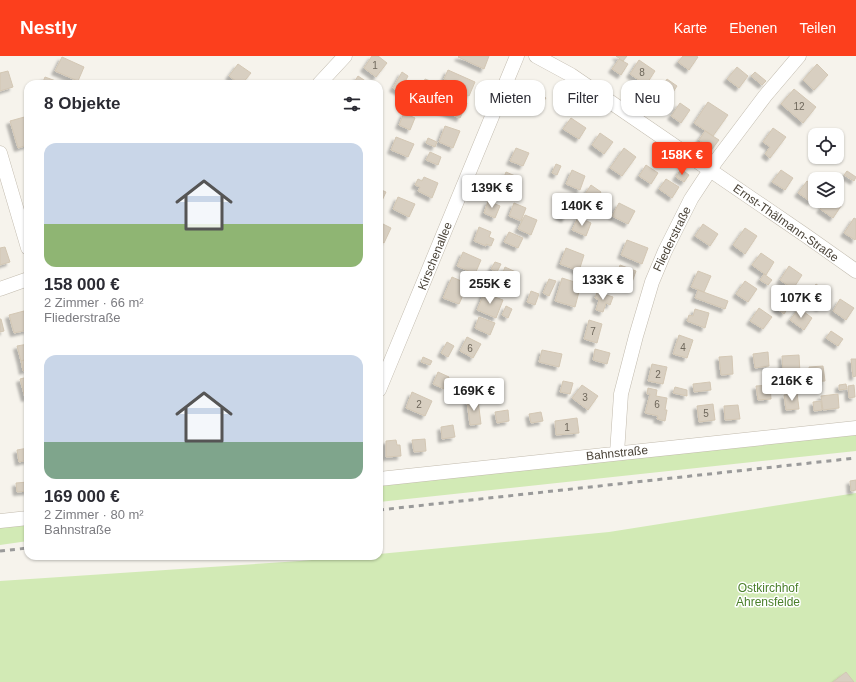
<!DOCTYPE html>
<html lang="de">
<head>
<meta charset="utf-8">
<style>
	:root { --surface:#fff; --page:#f2f2f3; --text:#2b2b33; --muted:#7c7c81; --accent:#fc3f1d }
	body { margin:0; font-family:Arial,sans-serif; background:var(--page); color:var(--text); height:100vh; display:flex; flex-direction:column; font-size:15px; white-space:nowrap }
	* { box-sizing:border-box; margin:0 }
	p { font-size:13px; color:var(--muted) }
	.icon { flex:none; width:22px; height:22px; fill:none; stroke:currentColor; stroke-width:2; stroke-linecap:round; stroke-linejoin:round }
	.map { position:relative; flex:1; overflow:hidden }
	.drawer { position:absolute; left:24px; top:24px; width:359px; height:480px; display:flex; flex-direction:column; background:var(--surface); border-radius:12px; box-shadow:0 1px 3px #0004 }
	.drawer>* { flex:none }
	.top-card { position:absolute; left:395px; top:24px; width:380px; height:36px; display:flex; gap:8px }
	.buttons { position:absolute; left:808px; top:72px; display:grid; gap:8px }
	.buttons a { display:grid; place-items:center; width:36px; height:36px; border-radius:8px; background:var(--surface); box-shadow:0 1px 3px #0004; font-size:20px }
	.price { position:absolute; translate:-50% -34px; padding:0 9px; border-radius:4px; background:#fff; color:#222; font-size:13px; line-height:26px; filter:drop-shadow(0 1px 2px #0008) }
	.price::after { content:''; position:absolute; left:50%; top:24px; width:12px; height:9px; margin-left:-6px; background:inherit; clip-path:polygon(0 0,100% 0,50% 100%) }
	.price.active { background:var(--accent); color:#fff }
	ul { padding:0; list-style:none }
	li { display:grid; align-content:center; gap:8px; height:212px; padding:0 20px }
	li span { display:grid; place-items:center; height:124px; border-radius:12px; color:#555 }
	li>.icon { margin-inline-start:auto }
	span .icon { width:72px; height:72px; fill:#fffc; stroke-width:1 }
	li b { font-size:17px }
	h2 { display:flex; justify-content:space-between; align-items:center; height:48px; padding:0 20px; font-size:17px }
	.chip { padding:0 14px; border-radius:12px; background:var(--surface); box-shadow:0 1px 3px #0004; font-size:14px; line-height:36px }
	.chip.active { background:var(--accent); color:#fff }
	header { display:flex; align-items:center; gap:24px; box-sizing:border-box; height:56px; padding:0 20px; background:var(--accent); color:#fff }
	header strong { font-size:19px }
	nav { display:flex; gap:22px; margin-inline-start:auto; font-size:14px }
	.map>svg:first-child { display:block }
	.green { fill:#d2eab5 }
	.building { fill:#d8cfc1; stroke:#d3c7b4; filter:url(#shadow) }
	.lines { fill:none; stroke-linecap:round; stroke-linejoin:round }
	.minor-casing { stroke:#c2bbae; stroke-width:15 }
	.minor { stroke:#fff; stroke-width:14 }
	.rail { stroke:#9a9a9a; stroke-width:3; stroke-dasharray:5 5; stroke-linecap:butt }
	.labels { text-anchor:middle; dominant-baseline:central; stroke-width:3; stroke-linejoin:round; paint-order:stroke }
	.number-label { font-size:10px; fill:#6e675b }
	.street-label { font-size:12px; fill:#4b4439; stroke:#fff }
	.park-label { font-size:12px; fill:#4a7f2a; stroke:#fff }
</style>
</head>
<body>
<header>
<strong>Nestly</strong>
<nav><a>Karte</a><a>Ebenen</a><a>Teilen</a></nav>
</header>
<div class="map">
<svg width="856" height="626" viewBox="0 0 856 626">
	<defs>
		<filter id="shadow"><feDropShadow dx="-3.5" dy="3.5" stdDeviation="1" flood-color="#0004"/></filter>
	</defs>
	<rect width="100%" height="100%" fill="#f6f3ec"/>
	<path class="green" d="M856,375V395L379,446V428Z
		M856,437V626H0V525L300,505L359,500H379V498L609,476Z
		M28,467V485L0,489V470Z"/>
	<path class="building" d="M372,0H378L387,7L376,21L364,12Z
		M459,0H489L484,13L458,1Z
		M616,0H627L623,5Z
		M683,0H696L698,1L689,14L678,6Z
		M62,1L84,11L78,25L55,15Z
		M619,3L628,8L621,19L612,13Z
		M639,4L655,15L646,29L630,18Z
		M238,8L251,17L242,28H240L229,20Z
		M817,8L828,19L814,34L803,24Z
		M737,11L748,20L739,32L727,23Z
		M448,14L475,26L469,40L460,36L463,31L444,23Z
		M8,15L13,31L0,35V17Z
		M402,16L408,20L400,36L393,32Z
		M755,16L766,25L762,29L751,20Z
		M358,20L370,28H353Z
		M45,21L56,25L55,28H42Z
		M425,23L444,30L441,38L422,30Z
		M667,23L677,30L670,41L660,34Z
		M533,33L546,42L537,54L524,45Z
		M794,33L816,51L803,67L781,48Z
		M446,38L467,47L460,62L440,54Z
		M708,46L728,59L713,80L694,67Z
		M680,47L690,54L681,67L671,60Z
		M404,57L415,62L410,74L399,69Z
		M28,60V89L18,92L10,65Z
		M571,62L586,72L579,83L563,73Z
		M445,70L460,75L453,92L439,86Z
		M773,72L786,81L770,102L765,98L770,91L763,86Z
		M705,75L719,84L712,93L699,84Z
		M600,77L613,86L604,98L592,89Z
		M396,81L414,88L408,101L391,94Z
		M428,82L437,86L435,91L426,87Z
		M516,92L529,97L523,110L510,105Z
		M624,92L636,101L622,120L610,112Z
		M430,96L441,101L438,109L426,104Z
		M556,108L561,110L557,119L552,117Z
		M646,109L658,117L651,128L639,120Z
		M681,113L689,119L684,126L676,121Z
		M572,114L585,120L580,134L566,128Z
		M781,114L793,122L785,134L772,126Z
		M847,115L856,121L854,125L844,119Z
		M506,116L520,122L513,139L499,133Z
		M424,121L438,127L432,142L418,135L420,131L415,129L418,123L422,125Z
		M666,123L679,131L672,142L659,133Z
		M807,125L815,131V140L811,146L798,137Z
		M591,129L601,136L593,148L583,141Z
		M379,133L386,136L379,151Z
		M567,140L574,143L565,163L558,159Z
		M398,141L415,148L409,161L393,153Z
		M488,145L500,150L495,162L484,157Z
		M826,145H834L841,150L833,162L820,153Z
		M514,147L526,152L521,165L509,160Z
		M619,147L635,155L628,168L612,160Z
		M525,159L537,164L531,179L518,173Z
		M578,161L591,167L586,180L572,174Z
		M854,162L856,163V182L855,184L844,177Z
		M379,166L391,172L384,187L379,184Z
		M703,168L718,178L710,190L695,180Z
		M479,171L491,176L489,181L494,183L491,190L486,188V190L474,185Z
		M745,172L757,180L745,198L733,189Z
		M509,176L523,182L518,192L504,186Z
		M627,184L648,192L642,208L621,199Z
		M5,191L10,206L0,209V192Z
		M566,192L584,199L579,215L560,208Z
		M463,196L481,204L475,218L457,210Z
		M761,197L774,206L766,219L752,209Z
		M495,206L501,208L497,216L491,213Z
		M620,209L636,215L630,232L614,226Z
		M789,210L802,219L793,233L780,224Z
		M505,211L518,217L511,231L499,226Z
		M698,215L711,220L704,236L691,231Z
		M764,218L772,224L768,229L760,224Z
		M452,221L468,228L459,248L443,242Z
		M562,222L581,228L575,251L555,245Z
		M549,223L556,225L549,240L543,237Z
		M745,225L757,233L748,246L736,238Z
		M816,228L830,238L820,252L806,242Z
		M698,234L728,245L725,253L695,242Z
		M531,235L539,238L535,249L527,246Z
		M597,236L613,241L610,249L606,247L603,256L596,254L599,244L595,242Z
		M484,237L503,244L496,262L477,254Z
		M840,243L854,252L846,264L833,255Z
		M781,244L789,250L784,258L776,252Z
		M506,250L512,253L508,262L502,259Z
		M759,252L772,261L763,273L750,265Z
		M799,252L812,262L804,274L790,264Z
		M695,253L709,257L705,272L687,265L689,259L693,260Z
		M24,255L28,274L14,277L9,259Z
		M479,261L495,267L490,279L475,272Z
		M0,263H1L4,275L0,276Z
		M589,264L602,268L597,287L584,283Z
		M831,275L843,283L838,290L826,282Z
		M679,279L693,284L687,302L673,298Z
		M467,281L481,288L473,302L460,295Z
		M447,286L454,290L448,301L441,297Z
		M28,288V303L21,305L17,290Z
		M595,293L610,297L607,308L593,304Z
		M542,294L562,298L559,311L539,306Z
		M768,296L769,310L755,312L753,298Z
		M799,299L800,317L783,318L782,300Z
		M732,300L733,318L721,319L719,301Z
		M423,301L432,305L430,309L421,306Z
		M28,303V313L23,315L21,305Z
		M851,303H856V320L853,321Z
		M652,308L667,311L663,328L648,325Z
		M823,310L825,325L811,326L809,311Z
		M438,316L449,321L444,333L433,328Z
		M28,321V341L25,342L20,323Z
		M563,325L573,327L570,338L560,336Z
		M710,326L711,334L694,336L693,328Z
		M846,328L847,333L839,334V329Z
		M582,329L598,340L588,354L572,342Z
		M770,329L771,343L758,344L756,330Z
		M854,329L855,341L849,342L848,330Z
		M675,331L687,334V340L673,337Z
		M648,332L657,334L656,340L667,342L665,354H667L665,365L657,363L658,360L645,357L650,338H647Z
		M412,336L432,345L425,360L406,352Z
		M797,337L799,353L786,354L784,339Z
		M838,338L839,352L823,354L821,340Z
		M478,344L481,368L470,369L467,345Z
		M821,345L822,354L814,355L813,346Z
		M713,348L715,364L699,366L697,350Z
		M738,349L740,363L725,364L724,350Z
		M508,354L509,365L497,367L495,356Z
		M541,356L543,365L531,367L529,358Z
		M577,362L579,377L556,379L555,365Z
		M453,369L455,381L442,383L441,371Z
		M425,383L426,395L414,396L412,384Z
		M396,384L397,389H400L401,400L386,401V385Z
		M28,392V404L19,406L17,394Z
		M856,424V434L851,435L850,425Z
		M28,426V435L17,436L16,427Z
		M846,616L854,626H833Z"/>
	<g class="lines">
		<defs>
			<path id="minor" d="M536,0L571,19L805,179L856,215
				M319,28L345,0
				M0,97L28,192
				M0,233L28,223
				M379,334L517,0
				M617,397L621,338L636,280L652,226L665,195L691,143L716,105L765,40L799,0
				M379,423L856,372
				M0,465L28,462"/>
		</defs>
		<use href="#minor" class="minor-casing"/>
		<use href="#minor" class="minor"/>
		<path class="rail" d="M379,454L856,402
			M0,495L28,492"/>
	</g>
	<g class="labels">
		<g class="number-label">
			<text x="375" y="9">1</text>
			<text x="642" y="16">8</text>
			<text x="799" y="50">12</text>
			<text x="593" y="275">7</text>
			<text x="683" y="291">4</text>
			<text x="470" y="292">6</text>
			<text x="658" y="318">2</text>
			<text x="585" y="341">3</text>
			<text x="419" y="348">2</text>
			<text x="657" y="348">6</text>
			<text x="706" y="357">5</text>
			<text x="567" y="371">1</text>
		</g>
		<g class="street-label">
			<text transform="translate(786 167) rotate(35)">Ernst-Thälmann-Straße</text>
			<text transform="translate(672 183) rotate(-64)">Fliederstraße</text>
			<text transform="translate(435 200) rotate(-68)">Kirschenallee</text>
			<text transform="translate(617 397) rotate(-6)">Bahnstraße</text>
		</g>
		<g class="park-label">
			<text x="768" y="532">Ostkirchhof<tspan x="768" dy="14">Ahrensfelde</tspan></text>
		</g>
	</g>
</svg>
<div class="buttons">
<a><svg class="icon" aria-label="locate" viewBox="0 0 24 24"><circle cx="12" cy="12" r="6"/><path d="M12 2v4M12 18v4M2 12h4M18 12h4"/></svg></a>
<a><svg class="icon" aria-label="layers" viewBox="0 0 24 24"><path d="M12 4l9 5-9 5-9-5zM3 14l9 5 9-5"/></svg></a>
</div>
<b class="price active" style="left:682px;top:120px">158K €</b>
<b class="price" style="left:492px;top:153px">139K €</b>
<b class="price" style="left:582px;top:171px">140K €</b>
<b class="price" style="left:603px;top:245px">133K €</b>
<b class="price" style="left:490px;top:249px">255K €</b>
<b class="price" style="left:801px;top:263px">107K €</b>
<b class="price" style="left:792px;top:346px">216K €</b>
<b class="price" style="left:474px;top:356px">169K €</b>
<div class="top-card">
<a class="chip active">Kaufen</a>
<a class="chip">Mieten</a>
<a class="chip">Filter</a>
<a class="chip">Neu</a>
</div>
<section class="drawer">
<h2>8 Objekte<svg class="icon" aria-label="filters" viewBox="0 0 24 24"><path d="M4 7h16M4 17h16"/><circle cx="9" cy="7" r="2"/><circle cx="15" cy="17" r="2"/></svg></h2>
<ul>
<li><span style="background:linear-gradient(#c9d6e8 65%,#8fb573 0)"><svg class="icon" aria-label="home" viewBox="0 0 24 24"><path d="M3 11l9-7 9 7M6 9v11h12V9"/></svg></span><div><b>158 000 €</b><p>2 Zimmer · 66 m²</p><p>Fliederstraße</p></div></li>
<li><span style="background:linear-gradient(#c9d6e8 70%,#7fa58c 0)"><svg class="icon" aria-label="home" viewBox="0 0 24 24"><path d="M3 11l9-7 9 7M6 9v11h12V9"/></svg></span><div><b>169 000 €</b><p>2 Zimmer · 80 m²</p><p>Bahnstraße</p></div></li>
</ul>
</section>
</div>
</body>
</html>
